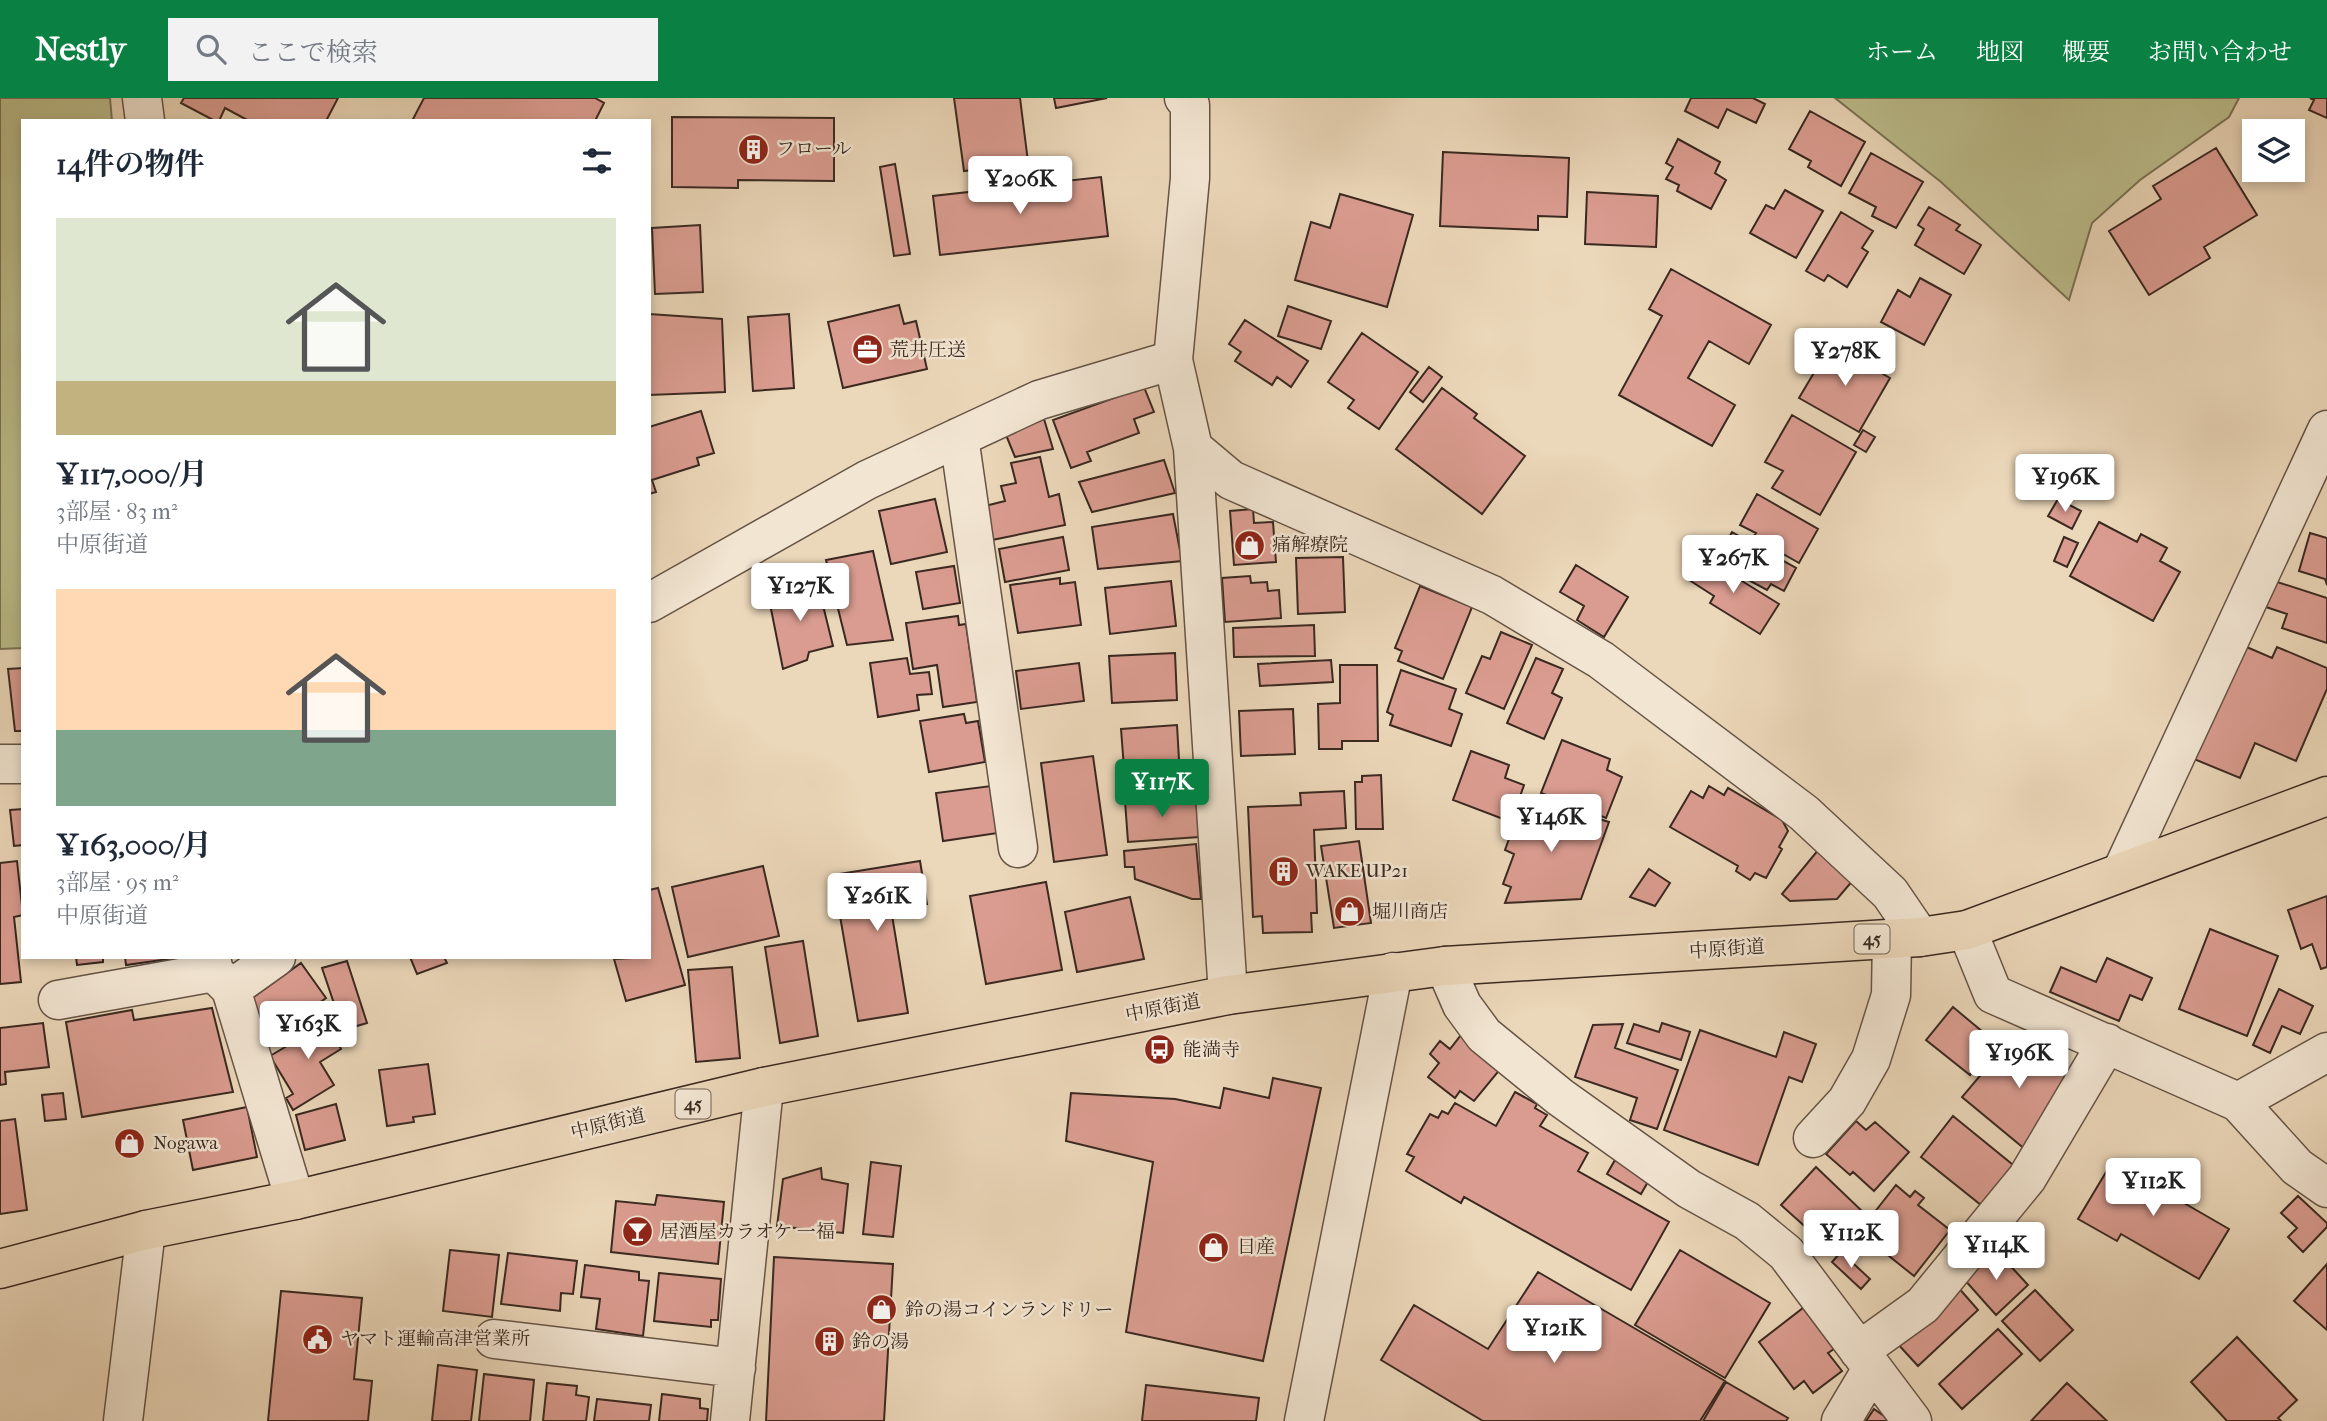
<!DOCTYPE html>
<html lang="ja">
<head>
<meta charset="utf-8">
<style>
	:root { --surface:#fff; --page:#f2f2f3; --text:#1f2937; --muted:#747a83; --accent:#0b8043 }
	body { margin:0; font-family:"IM FELL French Canon","Noto Serif JP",serif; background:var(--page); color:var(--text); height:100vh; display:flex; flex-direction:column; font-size:26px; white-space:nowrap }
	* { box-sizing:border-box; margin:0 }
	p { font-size:23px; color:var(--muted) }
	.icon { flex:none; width:38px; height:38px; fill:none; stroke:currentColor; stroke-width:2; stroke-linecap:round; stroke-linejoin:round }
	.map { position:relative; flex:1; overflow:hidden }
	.side { position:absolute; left:21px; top:21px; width:630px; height:840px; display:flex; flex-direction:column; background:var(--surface); border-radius:0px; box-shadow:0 4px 10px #0003 }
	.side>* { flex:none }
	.controls { position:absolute; left:2242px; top:21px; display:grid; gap:14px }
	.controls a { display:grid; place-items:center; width:63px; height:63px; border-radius:0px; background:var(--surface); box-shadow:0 4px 10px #0003; font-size:35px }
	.price { position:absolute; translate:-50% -60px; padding:0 16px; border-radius:7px; background:#fff; color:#222; font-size:23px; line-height:46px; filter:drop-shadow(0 2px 4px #0008) }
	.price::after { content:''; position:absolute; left:50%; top:42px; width:21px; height:16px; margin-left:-10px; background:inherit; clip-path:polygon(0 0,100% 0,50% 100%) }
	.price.current { background:var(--accent); color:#fff }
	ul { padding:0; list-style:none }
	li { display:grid; align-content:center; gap:14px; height:371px; padding:0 35px }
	li span { display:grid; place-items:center; height:217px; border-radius:0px; color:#555 }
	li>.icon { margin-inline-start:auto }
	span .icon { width:126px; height:126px; fill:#fffc; stroke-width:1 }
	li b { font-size:30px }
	h2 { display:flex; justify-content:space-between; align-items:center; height:84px; padding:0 35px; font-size:30px }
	header { display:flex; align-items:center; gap:42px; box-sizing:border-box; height:98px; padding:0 35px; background:var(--accent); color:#fff }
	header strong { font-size:33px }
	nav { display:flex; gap:38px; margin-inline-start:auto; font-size:24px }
	.search { width:490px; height:63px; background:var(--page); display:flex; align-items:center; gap:18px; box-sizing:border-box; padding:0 24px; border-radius:0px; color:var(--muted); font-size:26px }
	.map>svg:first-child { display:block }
	.green { fill:#bcbd8c; stroke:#7b7356; stroke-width:2 }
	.building { fill:#da9c90; stroke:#3a2920; stroke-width:2 }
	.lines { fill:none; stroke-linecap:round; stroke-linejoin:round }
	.minor-casing { stroke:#665446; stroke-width:41 }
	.major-casing { stroke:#3a2920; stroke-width:41 }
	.minor { stroke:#f2e5d2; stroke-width:38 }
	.major { stroke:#ebd7b9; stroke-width:38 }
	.labels { text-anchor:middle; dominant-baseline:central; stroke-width:5; stroke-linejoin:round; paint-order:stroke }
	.shield { fill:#f2e5d2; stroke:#716155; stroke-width:2 }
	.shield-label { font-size:18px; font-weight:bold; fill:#3a2920 }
	.poi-label { font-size:19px; fill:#3a2920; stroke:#f2e5d2; text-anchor:start }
	.street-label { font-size:19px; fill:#3a2920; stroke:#f2e5d2 }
</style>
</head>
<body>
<header>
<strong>Nestly</strong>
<div class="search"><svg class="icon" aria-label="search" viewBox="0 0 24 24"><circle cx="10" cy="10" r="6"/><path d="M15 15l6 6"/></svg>ここで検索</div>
<nav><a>ホーム</a><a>地図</a><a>概要</a><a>お問い合わせ</a></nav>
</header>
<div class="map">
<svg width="2327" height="1323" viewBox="0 0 2327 1323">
	<rect width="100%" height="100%" fill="#ebd7b9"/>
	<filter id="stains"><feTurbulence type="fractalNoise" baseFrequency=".00286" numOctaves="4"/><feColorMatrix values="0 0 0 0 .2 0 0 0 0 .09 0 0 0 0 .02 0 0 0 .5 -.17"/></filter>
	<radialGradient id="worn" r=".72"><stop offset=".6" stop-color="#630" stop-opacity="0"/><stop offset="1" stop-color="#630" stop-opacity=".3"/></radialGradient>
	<path class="green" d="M0,0H110L112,23H23V550L0,551Z
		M1835,0H2239L2229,19L2140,82L2092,125L2069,202L1941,84Z"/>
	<path class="building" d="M184,0H338L326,23H249L225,10L219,23H215L181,5Z
		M424,0H595L604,5L595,23H412Z
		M954,0H1020L1028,64L964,73Z
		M1054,0H1107L1056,10Z
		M1691,0H1753L1765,6L1756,25L1727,11L1718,30L1685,13Z
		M2310,0H2327V20L2309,12L2314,2Z
		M1810,13L1865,44L1841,88L1808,69L1811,63L1789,51Z
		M672,19L834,20V83L738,82V90L672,89Z
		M1678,41L1720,64L1715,75L1726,82L1711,111L1677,93L1679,87L1666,81L1673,69L1666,65Z
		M2216,50L2257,117L2204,149L2210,160L2149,197L2109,133L2161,101L2153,88Z
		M1443,54L1569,60L1567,119L1538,118V132L1440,128Z
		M1871,55L1923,84L1896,130L1872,118L1876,109L1849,95Z
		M895,66L910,156L894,158L880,69Z
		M1101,79L1108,138L940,157L933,98Z
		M1785,92L1823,113L1796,160L1750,135L1766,107L1774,111Z
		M1587,94L1658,98L1656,149L1585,146Z
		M1340,96L1413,117L1387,209L1295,182L1311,124L1330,130Z
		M1929,109L1960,127L1956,132L1981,147L1964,176L1915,147L1924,131L1918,127Z
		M1841,114L1873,133L1862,150L1868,154L1847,189L1828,177L1824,183L1806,173Z
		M700,127L703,194L655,196L652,130Z
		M1671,171L1771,227L1749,266L1709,243L1688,280L1735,307L1712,348L1619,297L1662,218L1649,211Z
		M1920,180L1951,197L1924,247L1881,224L1898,192L1910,199Z
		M899,207L904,226L916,223L927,271L843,290L828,224Z
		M1288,208L1331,223L1321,251L1278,238Z
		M649,216L722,221L725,294L649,297Z
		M789,216L794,290L753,293L748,219Z
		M1245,222L1308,263L1291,289L1277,279L1272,287L1235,263L1241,254L1229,246Z
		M1362,235L1418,274L1379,331L1348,310L1354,302L1328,284Z
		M1831,246L1890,280L1859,334L1799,300Z
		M1429,269L1442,279L1423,304L1410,294Z
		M1144,289L1154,314L1134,321L1139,335L1087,354L1091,363L1071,370L1053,322Z
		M1442,290L1477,316L1474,320L1525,358L1482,416L1396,351Z
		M701,313L714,355L697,360L699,367L652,382L656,394L649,396V329Z
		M1792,317L1856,354L1820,417L1772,390L1783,373L1765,364Z
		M1044,321L1053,351L1015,359L1006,337Z
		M1863,332L1875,339L1866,354L1854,347Z
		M1040,359L1049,399L1059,396L1065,427L992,442L985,408L1005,403L1001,388L1016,385L1011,365Z
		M1164,362L1175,395L1092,414L1079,384Z
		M1757,396L1818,431L1799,465L1753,439L1756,435L1740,427Z
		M935,401L947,454L891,466L879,413Z
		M2058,401L2081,413L2072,431L2048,418Z
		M1253,411L1254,425L1273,424L1276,464L1234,467L1230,413Z
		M1173,416L1182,463L1098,471L1092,429Z
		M2099,424L2137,444L2141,436L2167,450L2160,463L2180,474L2153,523L2070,478Z
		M1732,434L1796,470L1784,493L1771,486L1767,492L1715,464Z
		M2310,435L2327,440V487L2325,481L2299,473Z
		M1063,439L1069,472L1005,484L999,451Z
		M2064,439L2078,445L2067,469L2054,463Z
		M873,453L893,542L847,547L826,462Z
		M1700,457L1779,506L1760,536L1710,505L1714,498L1686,480Z
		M1343,459L1345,514L1298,516L1296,460Z
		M1576,467L1628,499L1604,539L1577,522L1584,508L1560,494Z
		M954,468L960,505L923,511L916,474Z
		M1250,478L1251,485L1267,484L1268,493L1279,492L1281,520L1225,524L1222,480Z
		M1060,480V486L1075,484L1081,527L1018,535L1010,487Z
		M2271,482L2327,500V545L2282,530L2287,516L2263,508Z
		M817,483L833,548L809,554L807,562L783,571L768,496Z
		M1171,483L1176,528L1110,536L1105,490Z
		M1420,488L1472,509L1443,581L1398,563L1402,553L1395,550Z
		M958,518L959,527L966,526L977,604L943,609L937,567L913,571L906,525Z
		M1314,527L1315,558L1234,559L1233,530Z
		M1501,534L1532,547L1504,611L1466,595L1482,558L1490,561Z
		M2242,547L2272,560L2277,549L2327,570V591L2296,663L2255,645L2240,680L2194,661Z
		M1175,555L1177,602L1112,605L1109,558Z
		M907,560L910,576L929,574L932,596L917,597L919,612L878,619L870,565Z
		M1536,560L1563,571L1552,595L1562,600L1544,641L1507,625Z
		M1331,562L1333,584L1260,588L1258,566Z
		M1079,565L1084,603L1021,611L1016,573Z
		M1340,567H1377L1378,643H1342V651H1319L1318,606L1340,605Z
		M23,570V633H15L8,571Z
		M1401,572L1456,591L1449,611L1462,616L1451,648L1390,627L1393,617L1387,614Z
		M1293,611L1295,656L1241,658L1239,613Z
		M964,616L966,625L978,623L985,664L929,674L920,623Z
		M1177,627L1180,679L1125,683L1121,631Z
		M1562,642L1610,661L1607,672L1622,679L1606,720L1541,695Z
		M1471,653L1509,667L1505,680L1524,687L1511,724L1453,702Z
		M1093,658L1107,757L1054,764L1041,665Z
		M1381,677L1383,731H1356L1355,684H1362V678Z
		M991,688L998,735L943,743L936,695Z
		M1709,688L1724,697L1728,690L1782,722L1788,733L1779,749L1782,751L1766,780L1755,775L1750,782L1736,773L1738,768L1670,729L1691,693L1703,700Z
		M1344,693L1346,730L1314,732L1317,815H1311L1312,834L1263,835L1262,818L1253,819L1248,709L1301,707L1300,695Z
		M1196,698L1199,739L1128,744L1125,703Z
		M1524,700L1594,725L1596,720L1609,724L1581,801L1505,805L1511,789L1503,786L1514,756L1505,752Z
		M23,711V747L14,748L10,712Z
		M1359,743L1371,825L1334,830L1321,748Z
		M1196,746L1201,801H1192L1135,781L1134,769H1125L1124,753Z
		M1819,751L1854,781L1837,801L1790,803L1782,796Z
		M17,763L23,817L14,819L21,884L0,886V765Z
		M920,763L927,806L918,807L919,812L892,817L908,915L858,923L833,777Z
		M763,768L779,838L688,859L672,789Z
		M1649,771L1670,785L1655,808L1630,799Z
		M1046,784L1062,872L986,886L970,798Z
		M658,790L685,887L626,903L614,861L649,859V792Z
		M2327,798V869L2321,871L2312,846L2301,851L2288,812Z
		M1130,799L1144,861L1077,874L1065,814Z
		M2210,831L2278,858L2247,938L2179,911Z
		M803,843L818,938L780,945L765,849Z
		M76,859H103V864L77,867Z
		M125,859H169V861L126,867Z
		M410,859H444L447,865L417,876Z
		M2107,860L2152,880L2142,902L2130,897L2119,923L2050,894L2061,869L2096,884Z
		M347,863L367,925L343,932L322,870Z
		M301,865L326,900L274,938L248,903Z
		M732,869L740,960L696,964L688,872Z
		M2279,891L2313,908L2300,936L2282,928L2270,955L2253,947Z
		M1953,909L1996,945L1970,977L1926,942Z
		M212,910L233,994L82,1019L66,924L132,912L134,922Z
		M327,914L340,935L334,939L341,951L320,964L334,987L293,1012L286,1000L293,996L270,958L309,935L305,928Z
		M43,925L49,969L5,974L6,986L0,987V930Z
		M1662,925L1690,934L1681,962L1627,945L1634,926L1659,934Z
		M1623,926L1615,950L1678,972L1657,1031L1630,1022L1637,1000L1575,979L1593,927Z
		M1700,932L1776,959L1784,934L1816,946L1802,984L1789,979L1758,1067L1664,1032Z
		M2017,934L2074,981L2026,1052L1962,999Z
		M1461,937L1502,969L1474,1003L1460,993L1455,1000L1428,979L1439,965L1430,956L1440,943L1450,951Z
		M428,966L435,1016L413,1019L414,1024L387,1028L379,972Z
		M1273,980L1321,990L1263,1263L1126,1234L1153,1064L1066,1043L1071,995L1175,1001L1220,1010L1224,990L1269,1000Z
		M1515,994L1537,1006L1535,1010L1547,1017L1540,1028L1588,1055L1578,1073L1669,1124L1631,1192L1464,1099L1461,1105L1406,1073L1414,1059L1407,1056L1430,1016L1438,1020L1442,1013L1448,1016L1455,1005L1496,1028Z
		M63,995L66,1021L45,1023L42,997Z
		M336,1006L345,1042L305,1052L296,1017Z
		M247,1009L257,1059L193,1072L183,1022Z
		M1953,1018L2018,1071L1986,1111L1921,1059Z
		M15,1021L27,1112L0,1116V1023Z
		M1856,1023L1866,1032L1875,1024L1909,1054L1874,1093L1853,1074L1850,1077L1826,1056Z
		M1615,1062L1649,1082L1641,1096L1607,1076Z
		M871,1064L901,1068L893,1139L863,1136Z
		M2112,1064L2135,1077L2142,1065L2172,1083L2165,1094L2229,1131L2199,1181L2121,1136L2117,1143L2078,1121Z
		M1816,1069L1863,1114L1829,1150L1781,1107Z
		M821,1070L822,1081L848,1086L843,1135L777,1128L783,1081Z
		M1896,1087L1910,1099L1915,1093L1924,1100L1918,1107L1950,1132L1914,1178L1859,1134Z
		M657,1097L724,1104L718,1166L611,1154L616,1103L655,1107Z
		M2298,1098L2327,1125V1129L2303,1154L2288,1139L2297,1130L2281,1115Z
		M1995,1151L2028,1187L1996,1217L1963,1180Z
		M450,1152L499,1157L492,1219L443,1213Z
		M1680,1152L1770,1205L1725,1280L1635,1227Z
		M1841,1154L1870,1181L1861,1191L1832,1164Z
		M508,1155L577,1163L573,1196L561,1195L560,1213L501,1206Z
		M774,1159L893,1166L884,1323H766Z
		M2327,1166V1232L2294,1203Z
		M585,1167L639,1174V1182L649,1183L643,1238L596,1231L600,1201L581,1199Z
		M1538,1174L1725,1283L1700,1323H1483L1381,1262L1414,1207L1488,1251Z
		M659,1175L721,1181L718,1222H711V1229L654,1223Z
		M1957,1188L1978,1212L1918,1268L1896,1244Z
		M2035,1192L2073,1232L2040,1263L2002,1223Z
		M281,1193L362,1200L354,1281L372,1283L368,1323H268Z
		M1803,1210L1834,1251L1828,1255L1842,1273L1813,1295L1804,1283L1794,1291L1759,1244Z
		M1998,1231L2022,1256L1962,1311L1939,1286Z
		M2237,1239L2297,1302L2278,1320L2281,1323H2227L2191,1284Z
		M438,1267L477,1272L471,1323H432Z
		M484,1276L534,1282L530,1323H479Z
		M1726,1284L1788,1320L1786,1323H1703Z
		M547,1285L577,1288L576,1297L589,1299L586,1323H543Z
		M2067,1285L2107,1323H2031Z
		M1146,1287L1259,1300L1256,1323H1142Z
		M662,1296L700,1301V1310L708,1311L707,1323H659Z
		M597,1301L651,1307L649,1323H594Z
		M1874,1311L1884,1318L1888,1323H1866Z"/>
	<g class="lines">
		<defs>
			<path id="minor" d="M142,0L145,23
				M1184,0L1190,7V80L1173,262L1193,350L1228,897
				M959,339L1018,750
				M1193,350L1231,382L1492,497L1601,562L1804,715L1890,795L1920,839
				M649,505L867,382L1039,302L1173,262
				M0,666H23
				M2123,771L2327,332
				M1967,832L1993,896L2238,1004L2297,1069L2327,1090
				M211,859L214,874L231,891L295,1102
				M1445,868L1462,907L1484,937L1560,999L1689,1091L1747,1123L1786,1155L1912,1323
				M231,891L276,859
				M58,902L214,874
				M2238,1004L2327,954
				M1813,1040L1847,1003L1871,961L1891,897L1892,840
				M494,1241L736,1270
				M1859,1253L1923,1207L2027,1080L2107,945
				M123,1323L146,1132
				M730,1323L764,989
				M1304,1323L1393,874
				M1841,1323L1872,1271"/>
			<path id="major" d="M0,1171L146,1132L295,1102L764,989L1228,897L1445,868L1920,839L1967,832L2327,698"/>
		</defs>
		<use href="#minor" class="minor-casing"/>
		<use href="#major" class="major-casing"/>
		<use href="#minor" class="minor"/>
		<use href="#major" class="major"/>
	</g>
	<defs>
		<symbol id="building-disc" viewBox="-11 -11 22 22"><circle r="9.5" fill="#8f2418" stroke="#f2e5d2"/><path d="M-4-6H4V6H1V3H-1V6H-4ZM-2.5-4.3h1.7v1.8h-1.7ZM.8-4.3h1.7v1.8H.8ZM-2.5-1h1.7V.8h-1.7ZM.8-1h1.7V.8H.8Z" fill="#fff"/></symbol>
		<symbol id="office-disc" viewBox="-11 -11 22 22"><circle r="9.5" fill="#8f2418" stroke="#f2e5d2"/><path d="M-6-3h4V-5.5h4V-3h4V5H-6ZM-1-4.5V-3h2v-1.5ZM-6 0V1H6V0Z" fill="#fff"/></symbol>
		<symbol id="shop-disc" viewBox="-11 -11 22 22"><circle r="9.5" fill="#8f2418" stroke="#f2e5d2"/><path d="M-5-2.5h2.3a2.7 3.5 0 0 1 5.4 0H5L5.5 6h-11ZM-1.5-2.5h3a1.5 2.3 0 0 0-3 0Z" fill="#fff"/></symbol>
		<symbol id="bus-disc" viewBox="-11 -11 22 22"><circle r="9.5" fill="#8f2418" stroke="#f2e5d2"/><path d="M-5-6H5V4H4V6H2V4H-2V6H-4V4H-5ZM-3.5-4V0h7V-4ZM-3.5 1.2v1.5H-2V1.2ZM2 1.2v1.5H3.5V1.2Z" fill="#fff"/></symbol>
		<symbol id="bar-disc" viewBox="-11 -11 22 22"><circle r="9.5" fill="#8f2418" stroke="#f2e5d2"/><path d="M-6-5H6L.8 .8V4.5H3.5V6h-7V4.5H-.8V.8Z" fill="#fff"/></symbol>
		<symbol id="civic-disc" viewBox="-11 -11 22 22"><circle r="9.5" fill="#8f2418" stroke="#f2e5d2"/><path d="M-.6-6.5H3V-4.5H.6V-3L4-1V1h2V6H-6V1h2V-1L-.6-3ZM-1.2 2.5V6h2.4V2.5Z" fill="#fff"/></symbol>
	</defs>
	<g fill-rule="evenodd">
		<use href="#building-disc" x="736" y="34" width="35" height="35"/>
		<use href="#office-disc" x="850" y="234" width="35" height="35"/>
		<use href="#shop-disc" x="1232" y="430" width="35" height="35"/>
		<use href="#building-disc" x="1266" y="756" width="35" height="35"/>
		<use href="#shop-disc" x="1332" y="796" width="35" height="35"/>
		<use href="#bus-disc" x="1142" y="934" width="35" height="35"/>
		<use href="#shop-disc" x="112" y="1028" width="35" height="35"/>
		<use href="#bar-disc" x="620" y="1116" width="35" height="35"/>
		<use href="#shop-disc" x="1196" y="1132" width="35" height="35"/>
		<use href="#shop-disc" x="864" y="1194" width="35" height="35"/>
		<use href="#civic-disc" x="300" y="1224" width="35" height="35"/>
		<use href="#building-disc" x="812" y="1226" width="35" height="35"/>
	</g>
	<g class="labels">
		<g class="shield">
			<rect x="1854.5" y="826.5" width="35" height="29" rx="5"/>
			<rect x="675.5" y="991.5" width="35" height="29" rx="5"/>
		</g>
		<g class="shield-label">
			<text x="1872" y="841">45</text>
			<text x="693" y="1006">45</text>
		</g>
		<g class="poi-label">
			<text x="776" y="51">フロール</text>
			<text x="890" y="252">荒井圧送</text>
			<text x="1272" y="447">痛解療院</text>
			<text x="1306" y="773">WAKE UP21</text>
			<text x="1372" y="814">堀川商店</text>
			<text x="1183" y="952">能満寺</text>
			<text x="153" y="1045">Nogawa</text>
			<text x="660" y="1134">居酒屋カラオケ 一福</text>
			<text x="1237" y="1149">日産</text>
			<text x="905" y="1212">鈴の湯コインランドリー</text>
			<text x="340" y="1241">ヤマト運輸高津営業所</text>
			<text x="852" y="1244">鈴の湯</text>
		</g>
		<g class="street-label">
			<text transform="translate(1727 851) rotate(-4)">中原街道</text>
			<text transform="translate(1163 910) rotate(-11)">中原街道</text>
			<text transform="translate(608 1026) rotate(-14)">中原街道</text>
		</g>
	</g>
	<rect width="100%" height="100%" filter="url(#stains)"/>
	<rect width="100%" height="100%" fill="url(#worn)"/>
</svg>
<div class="controls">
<a><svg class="icon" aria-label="layers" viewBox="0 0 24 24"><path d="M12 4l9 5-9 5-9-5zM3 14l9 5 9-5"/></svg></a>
</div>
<b class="price" style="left:1020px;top:118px">¥206K</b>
<b class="price" style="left:1845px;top:290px">¥278K</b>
<b class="price" style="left:2065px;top:416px">¥196K</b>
<b class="price" style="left:1733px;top:497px">¥267K</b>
<b class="price" style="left:800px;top:525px">¥127K</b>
<b class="price current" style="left:1162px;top:721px">¥117K</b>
<b class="price" style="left:1551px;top:756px">¥146K</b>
<b class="price" style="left:877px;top:835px">¥261K</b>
<b class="price" style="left:308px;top:963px">¥163K</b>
<b class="price" style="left:2019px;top:992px">¥196K</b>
<b class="price" style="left:2153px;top:1120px">¥112K</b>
<b class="price" style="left:1851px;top:1172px">¥112K</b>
<b class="price" style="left:1996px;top:1184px">¥114K</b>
<b class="price" style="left:1554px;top:1267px">¥121K</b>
<section class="side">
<h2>14件の物件<svg class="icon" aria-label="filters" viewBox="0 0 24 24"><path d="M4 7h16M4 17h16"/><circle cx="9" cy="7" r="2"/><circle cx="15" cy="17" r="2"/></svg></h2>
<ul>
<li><span style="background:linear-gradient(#dfe7d0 75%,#c2b280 0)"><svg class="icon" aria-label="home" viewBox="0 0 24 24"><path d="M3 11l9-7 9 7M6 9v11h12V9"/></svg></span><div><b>¥117,000/月</b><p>3部屋 · 83 m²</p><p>中原街道</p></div></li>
<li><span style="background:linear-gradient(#ffd9b3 65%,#7fa58c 0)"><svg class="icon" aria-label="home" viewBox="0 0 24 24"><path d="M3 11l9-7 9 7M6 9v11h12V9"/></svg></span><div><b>¥163,000/月</b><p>3部屋 · 95 m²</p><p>中原街道</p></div></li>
</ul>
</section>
</div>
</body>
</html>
